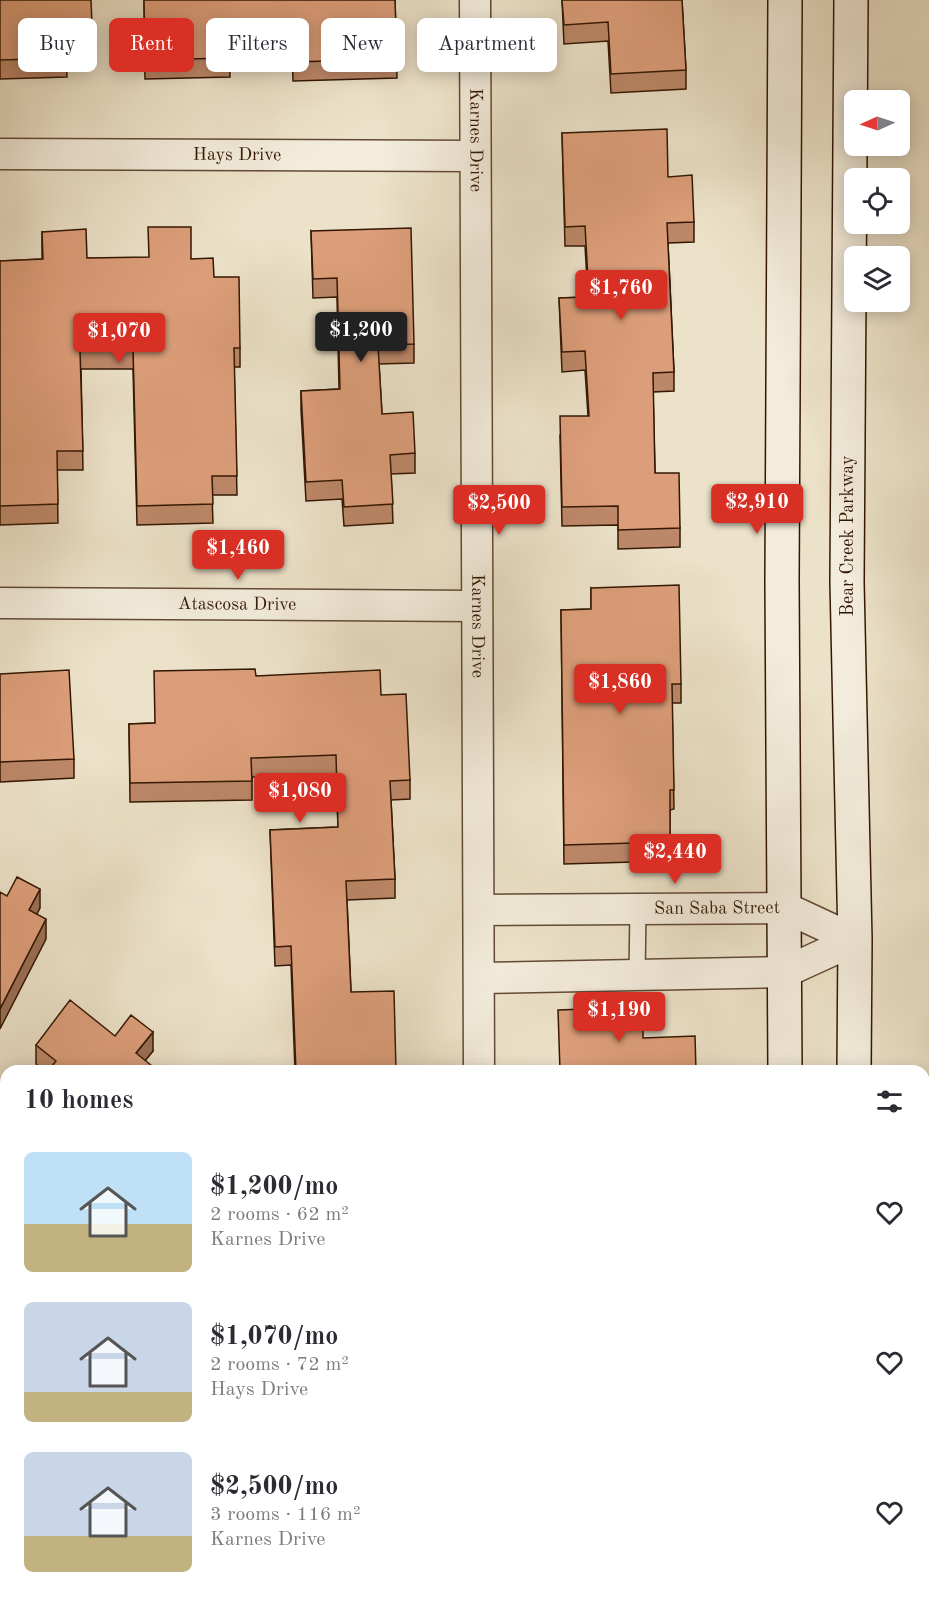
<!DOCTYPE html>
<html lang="en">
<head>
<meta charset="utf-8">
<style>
	:root { --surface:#fff; --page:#f7f7f7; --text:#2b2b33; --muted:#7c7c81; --accent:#d93025 }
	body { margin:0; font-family:"Old Standard TT",serif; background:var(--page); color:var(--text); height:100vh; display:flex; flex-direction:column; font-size:22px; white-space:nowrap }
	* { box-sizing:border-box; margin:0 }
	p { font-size:20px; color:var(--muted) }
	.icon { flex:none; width:33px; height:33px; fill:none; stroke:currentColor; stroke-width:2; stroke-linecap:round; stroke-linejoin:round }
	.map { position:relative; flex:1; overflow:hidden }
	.drawer { position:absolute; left:0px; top:1065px; width:930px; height:534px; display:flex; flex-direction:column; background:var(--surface); border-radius:18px 18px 0 0; box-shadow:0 3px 15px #0003 }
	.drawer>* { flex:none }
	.hud { position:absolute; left:18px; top:18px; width:600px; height:54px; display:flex; gap:12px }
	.needle { width:39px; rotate:267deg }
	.fabs { position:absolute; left:844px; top:90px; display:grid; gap:12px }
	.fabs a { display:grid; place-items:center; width:66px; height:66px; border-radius:9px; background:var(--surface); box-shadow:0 3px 15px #0003; font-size:30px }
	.price { position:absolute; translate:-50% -51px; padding:0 14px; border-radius:6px; background:var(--accent); color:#fff; font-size:20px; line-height:39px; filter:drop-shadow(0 2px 3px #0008) }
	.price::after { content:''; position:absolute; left:50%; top:36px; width:18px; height:14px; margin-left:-9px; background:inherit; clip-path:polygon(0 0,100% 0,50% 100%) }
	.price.on { background:#222; color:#fff }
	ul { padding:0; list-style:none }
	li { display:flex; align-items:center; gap:18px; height:150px; padding:0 24px }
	li span { display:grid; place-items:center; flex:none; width:168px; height:120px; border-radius:9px; color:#555 }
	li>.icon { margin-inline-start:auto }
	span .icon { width:72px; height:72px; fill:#fffc; stroke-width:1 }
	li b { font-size:26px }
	h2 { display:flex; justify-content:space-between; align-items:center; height:72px; padding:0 24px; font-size:26px }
	.pill { padding:0 21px; border-radius:9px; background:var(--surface); box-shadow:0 3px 15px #0003; font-size:21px; line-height:54px }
	.pill.on { background:var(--accent); color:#fff }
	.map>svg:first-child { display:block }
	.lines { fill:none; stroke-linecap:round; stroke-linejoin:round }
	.stream { stroke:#727a73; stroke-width:10 }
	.service-casing { stroke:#614a34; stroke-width:18 }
	.minor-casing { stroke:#614a34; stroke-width:33 }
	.secondary-casing { stroke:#331702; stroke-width:36 }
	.path { stroke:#331702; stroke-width:4; stroke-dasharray:1.5 3; stroke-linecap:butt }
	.service { stroke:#f3ecdc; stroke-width:15 }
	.minor { stroke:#f3ecdc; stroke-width:30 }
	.secondary { stroke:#f3ecdc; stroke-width:33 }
	.wall { fill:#bd8869; stroke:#331702; stroke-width:1.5 }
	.shaded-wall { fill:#9a6f55; stroke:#331702; stroke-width:1.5 }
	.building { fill:#dc9e7a; stroke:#331702; stroke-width:1.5 }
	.labels { text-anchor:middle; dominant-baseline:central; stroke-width:4.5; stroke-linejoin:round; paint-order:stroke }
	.street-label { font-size:18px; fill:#331702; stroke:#f3ecdc }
</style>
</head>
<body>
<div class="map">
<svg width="929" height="1599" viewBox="0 0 929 1599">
	<rect width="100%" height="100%" fill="#ece2c9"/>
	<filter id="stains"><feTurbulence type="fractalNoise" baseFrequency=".00333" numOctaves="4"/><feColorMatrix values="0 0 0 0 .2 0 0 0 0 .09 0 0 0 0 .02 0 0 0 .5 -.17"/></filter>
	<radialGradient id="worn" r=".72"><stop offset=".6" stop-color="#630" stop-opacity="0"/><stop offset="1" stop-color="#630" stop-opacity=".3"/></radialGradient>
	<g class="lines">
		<path class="stream" d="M0,1512L6,1517
			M115,1593L125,1599"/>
		<defs>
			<path id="service" d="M637,975L638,909"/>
			<g id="minor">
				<path id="s1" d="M475,0L479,1071"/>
				<path id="s2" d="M0,154L474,156"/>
				<path id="s3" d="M0,603L475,606"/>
				<path id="s4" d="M479,910L786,908L855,940"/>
				<path d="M480,978L785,972L855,940"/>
				<path d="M0,1178L6,1183"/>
			</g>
			<path id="secondary" d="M851,0L847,582L855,940L854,1071
				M785,1071L782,581L785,0
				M785,1599V1593
				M851,1599V1593"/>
		</defs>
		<use href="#service" class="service-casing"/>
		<use href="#minor" class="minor-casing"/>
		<use href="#secondary" class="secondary-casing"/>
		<path class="path" d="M0,1551L6,1556
			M55,1593L63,1599"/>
		<use href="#service" class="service"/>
		<use href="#minor" class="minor"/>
		<use href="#secondary" class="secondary"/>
	</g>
	<path class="wall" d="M0,0L92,25V44L66,45L67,77L0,79Z
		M144,0H395L397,78L293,81L292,43L229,45L230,77L145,79Z
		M562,0H682L686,70V89L611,93L608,41L564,44Z
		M562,133L668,177L694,222V242L668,243L674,372V391L653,392L655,473L680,528V547L618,549V525L562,526L560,435L588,416L585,370L562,372L559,298L588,297L585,246H565Z
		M311,231L414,344V363L379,364L382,414L415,453V473L391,474L393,523L344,526L342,499L306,501L301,410V391L339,389L337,297L313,298Z
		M42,232L87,258L191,259L214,277L240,348V367H234L237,495H212L213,523L137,525L133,369H81L83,470H57L58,523L0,525V261L42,259Z
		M591,588L681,684V703H672L674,809L670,810V861L564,864L561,610L591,609Z
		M0,674L74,759V778L0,782Z
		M256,676L381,695L410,780V799L391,800L395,879V898L347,900L351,992L396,1071H295L291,965L275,966L270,830L338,827L336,774L252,777V800L130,802L129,724L154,723Z
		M115,1036L153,1051L145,1060L152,1071H45L36,1064V1045Z
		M6,1332V1451L0,1446V1339Z
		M257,1593H366L365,1599H257Z
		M630,1593H682V1599H631Z"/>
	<path class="shaded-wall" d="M40,889V908L29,930V910Z
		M46,919V939L0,1029V1009Z
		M153,1032V1051L137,1071L136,1053Z"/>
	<path class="building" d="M0,0H91L92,25L66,26L67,58L0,60Z
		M144,0H395L397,59L293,62L292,24L229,26L230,58L145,60Z
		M562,0H682L686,70L611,74L608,22L564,25Z
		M667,129L668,177L692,175L694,222L667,223L674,372L653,373L655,473H679L680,528L618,530V506L562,507L560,416H589L585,351L562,352L559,298L589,297L585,226L565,227L562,133Z
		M148,227H191V259L213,258L214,277H239L240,348H234L237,476H212L213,504L137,506L133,349L80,350L83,451H57L58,504L0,506V261L43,259L42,232L86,229L87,258L149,257Z
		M411,228L414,344L378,345L382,414L413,412L415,453L390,455L393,504L344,507L342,480L306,482L301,391L340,389L337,278L313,279L311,231Z
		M679,585L681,684H672L674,790H670V842L564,845L561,610L591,609V588Z
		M255,669L256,676L380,670L381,695L406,694L410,780L390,781L395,879L346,881L351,992L394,991L396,1071H296L291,946L275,947L270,830L338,827L336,755L251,758L252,781L130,783L129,724L155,723L154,671Z
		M69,670L74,759L0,762V674Z
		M17,877L40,889L29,910L46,919L0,1009V892L7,896Z
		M70,1000L115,1036L131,1015L153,1032L136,1053L152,1066L148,1071H48L56,1061L36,1045Z
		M643,1007V1038L695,1036L696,1071H560L558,1010Z
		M6,1332V1432L0,1427V1339Z
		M928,1442H929V1485Z
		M295,1593H337V1599Z
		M417,1593H519L521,1599H418Z
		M631,1593H682L631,1595Z"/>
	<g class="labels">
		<g class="street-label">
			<text stroke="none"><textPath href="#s1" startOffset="140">Karnes Drive</textPath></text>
			<text stroke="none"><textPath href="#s2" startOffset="237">Hays Drive</textPath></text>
			<text transform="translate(848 536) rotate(-90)">Bear Creek Parkway</text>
			<text stroke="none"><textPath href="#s3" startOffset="237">Atascosa Drive</textPath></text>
			<text stroke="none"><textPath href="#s1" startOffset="626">Karnes Drive</textPath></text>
			<text stroke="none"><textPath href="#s4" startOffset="238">San Saba Street</textPath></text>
		</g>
	</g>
	<rect width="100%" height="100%" filter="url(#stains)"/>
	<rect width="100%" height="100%" fill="url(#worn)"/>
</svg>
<div class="fabs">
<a><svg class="needle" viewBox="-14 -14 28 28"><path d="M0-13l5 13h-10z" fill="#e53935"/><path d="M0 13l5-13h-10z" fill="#7c7c81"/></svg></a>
<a><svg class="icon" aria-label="locate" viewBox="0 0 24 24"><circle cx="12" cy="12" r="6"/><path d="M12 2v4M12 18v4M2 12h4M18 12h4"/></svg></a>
<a><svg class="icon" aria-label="layers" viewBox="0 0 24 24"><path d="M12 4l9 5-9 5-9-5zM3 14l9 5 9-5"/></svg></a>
</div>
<b class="price" style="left:621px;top:321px">$1,760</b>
<b class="price on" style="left:361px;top:363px">$1,200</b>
<b class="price" style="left:119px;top:364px">$1,070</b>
<b class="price" style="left:757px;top:535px">$2,910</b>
<b class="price" style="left:499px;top:536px">$2,500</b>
<b class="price" style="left:238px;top:581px">$1,460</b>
<b class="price" style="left:620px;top:715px">$1,860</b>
<b class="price" style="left:300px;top:824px">$1,080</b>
<b class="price" style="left:675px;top:885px">$2,440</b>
<b class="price" style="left:619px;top:1043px">$1,190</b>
<div class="hud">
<a class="pill">Buy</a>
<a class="pill on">Rent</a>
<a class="pill">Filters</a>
<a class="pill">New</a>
<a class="pill">Apartment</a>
</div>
<section class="drawer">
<h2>10 homes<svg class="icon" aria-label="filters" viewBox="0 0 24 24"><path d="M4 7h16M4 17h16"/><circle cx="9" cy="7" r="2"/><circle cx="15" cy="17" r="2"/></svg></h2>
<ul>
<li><span style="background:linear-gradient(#bfe0f5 60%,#c2b280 0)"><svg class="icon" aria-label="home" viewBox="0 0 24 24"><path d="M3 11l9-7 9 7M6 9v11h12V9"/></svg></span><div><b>$1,200/mo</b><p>2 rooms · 62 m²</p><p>Karnes Drive</p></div><svg class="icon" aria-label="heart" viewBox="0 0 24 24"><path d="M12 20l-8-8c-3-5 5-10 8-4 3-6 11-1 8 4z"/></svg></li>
<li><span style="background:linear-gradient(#c9d6e8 75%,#c2b280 0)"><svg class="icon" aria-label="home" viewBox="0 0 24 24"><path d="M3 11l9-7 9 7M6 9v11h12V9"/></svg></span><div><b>$1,070/mo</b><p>2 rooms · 72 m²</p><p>Hays Drive</p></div><svg class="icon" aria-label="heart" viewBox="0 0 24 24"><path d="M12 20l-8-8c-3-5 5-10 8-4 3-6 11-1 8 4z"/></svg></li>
<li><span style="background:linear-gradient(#c9d6e8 70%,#c2b280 0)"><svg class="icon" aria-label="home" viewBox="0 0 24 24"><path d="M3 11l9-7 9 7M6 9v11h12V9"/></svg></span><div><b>$2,500/mo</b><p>3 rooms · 116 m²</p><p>Karnes Drive</p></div><svg class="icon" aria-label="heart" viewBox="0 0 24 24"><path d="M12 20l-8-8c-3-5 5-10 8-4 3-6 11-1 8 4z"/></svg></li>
</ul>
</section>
</div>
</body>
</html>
